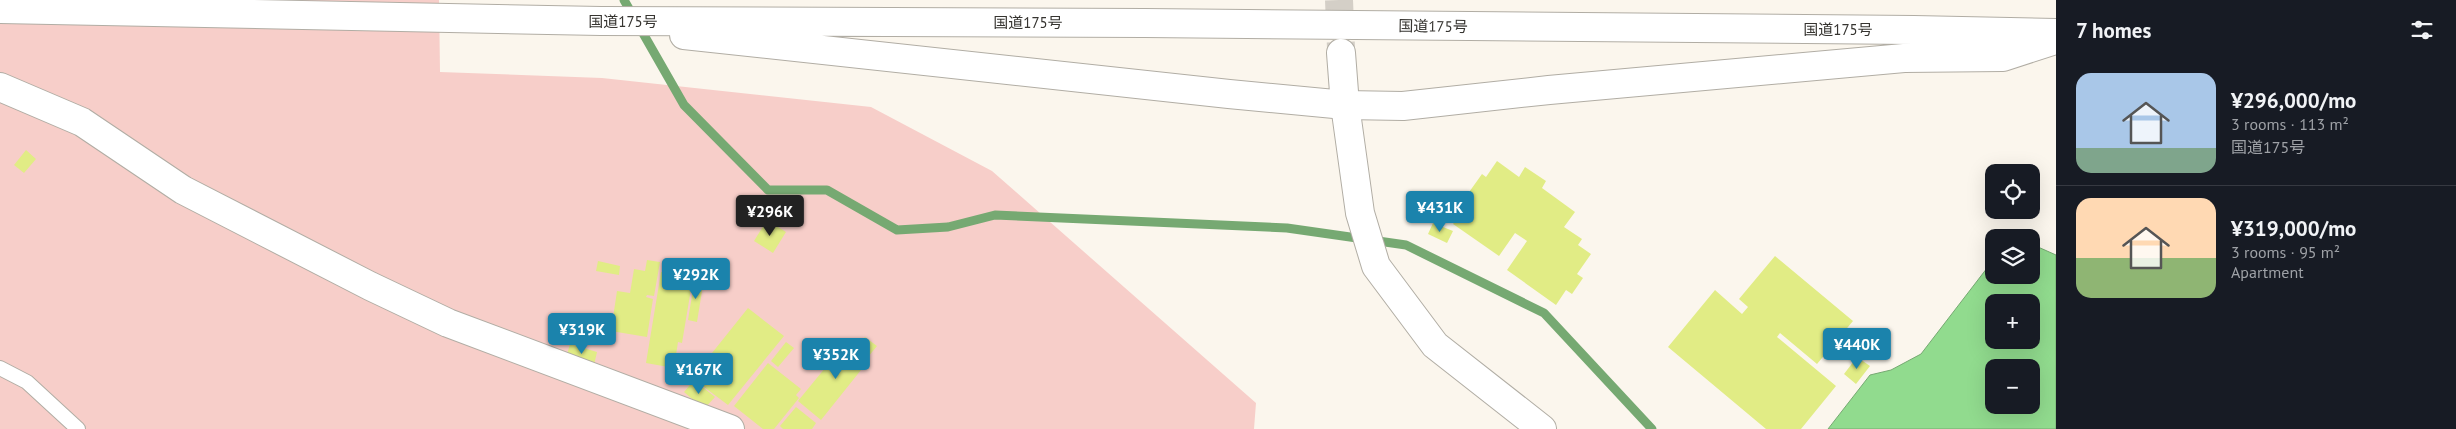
<!DOCTYPE html>
<html lang="en">
<head>
<meta charset="utf-8">
<style>
	:root { --surface:#171b24; --page:#242831; --text:#f1f3f6; --muted:#9ea1a6; --line:#363941; --accent:#1b83ac }
	body { margin:0; font-family:"PT Sans","Noto Sans JP",sans-serif; background:var(--page); color:var(--text); height:100vh; display:flex; flex-direction:column; font-size:19px; white-space:nowrap }
	* { box-sizing:border-box; margin:0 }
	p { font-size:16px; color:var(--muted) }
	.icon { flex:none; width:28px; height:28px; fill:none; stroke:currentColor; stroke-width:2; stroke-linecap:round; stroke-linejoin:round }
	.map { position:relative; flex:1; overflow:hidden }
	.drawer { display:flex; flex-direction:column; background:var(--surface); width:400px }
	.drawer>* { flex:none }
	.buttons { position:absolute; left:1985px; top:164px; display:grid; gap:10px }
	.buttons a { display:grid; place-items:center; width:55px; height:55px; border-radius:10px; background:var(--surface); box-shadow:0 5px 20px #0002; font-size:25px }
	.price { position:absolute; translate:-50% -42px; padding:0 11px; border-radius:5px; background:var(--accent); color:#fff; font-size:16px; line-height:32px; filter:drop-shadow(0 1px 2px #0008) }
	.price::after { content:''; position:absolute; left:50%; top:30px; width:15px; height:11px; margin-left:-8px; background:inherit; clip-path:polygon(0 0,100% 0,50% 100%) }
	.price.current { background:#222; color:#fff }
	ul { padding:0; list-style:none }
	li { display:flex; align-items:center; gap:15px; height:125px; padding:0 20px }
	li+li { border-top:1px solid var(--line) }
	li span { display:grid; place-items:center; flex:none; width:140px; height:100px; border-radius:15px; color:#555 }
	li>.icon { margin-inline-start:auto }
	span .icon { width:60px; height:60px; fill:#fffc; stroke-width:1 }
	li b { font-size:21px }
	h2 { display:flex; justify-content:space-between; align-items:center; height:60px; padding:0 20px; font-size:21px }
	main { display:flex; flex:1; min-height:0 }
	.map>svg:first-child { display:block }
	.green { fill:#f7cec9 }
	.water { fill:#91db8e; stroke:#76a972; fill-rule:evenodd }
	.lines { fill:none; stroke-linecap:round; stroke-linejoin:round }
	.stream { stroke:#76a972; stroke-width:9 }
	.building { fill:#e1ec85 }
	.trunk-tunnel { stroke:#d4cfc7; stroke-width:28; stroke-dasharray:28 14; stroke-linecap:butt }
	.service-casing { stroke:#b1ada4; stroke-width:16 }
	.minor-casing { stroke:#b1ada4; stroke-width:30 }
	.tertiary-casing { stroke:#b1ada4; stroke-width:30 }
	.trunk-casing { stroke:#b1ada4; stroke-width:30 }
	.service { stroke:#fff; stroke-width:14 }
	.minor { stroke:#fff; stroke-width:28 }
	.tertiary { stroke:#fff; stroke-width:28 }
	.trunk { stroke:#fff; stroke-width:28 }
	.labels { text-anchor:middle; dominant-baseline:central; stroke-width:4; stroke-linejoin:round; paint-order:stroke }
	.street-label { font-size:15px; fill:#363430; stroke:#fff }
</style>
</head>
<body>
<main>
<div class="map">
<svg width="2056" height="429" viewBox="0 0 2056 429">
	<rect width="100%" height="100%" fill="#fbf6ed"/>
	<path class="green" d="M0,0H439L440,72L602,78L871,107L992,171L1256,403L1254,429H0Z"/>
	<path class="water" d="M2038,247L2056,255V429H1828L1870,375L1891,370L1921,354L1994,259V275H2031V248ZM1994,302H2031V340H1994ZM1994,368H2031V405H1994Z"/>
	<g class="lines">
		<path class="stream" d="M624,0L684,105L768,190H827L897,230L948,227L995,215L1287,228L1406,245L1544,313L1652,429"/>
	</g>
	<path class="building" d="M26,150L36,159L24,173L14,165Z
		M1497,161L1519,177L1525,167L1546,181L1542,188L1575,212L1564,227L1582,239L1578,245L1591,254L1577,274L1583,278L1572,294L1566,290L1556,305L1507,270L1527,241L1515,233L1499,256L1453,224L1467,205L1462,202L1482,174L1486,177Z
		M767,220L786,232L773,253L754,241Z
		M1433,223L1453,231L1447,243L1428,234Z
		M1775,256L1853,321L1817,364L1780,333L1777,337L1836,386L1801,429H1766L1668,347L1715,290L1742,314L1748,307L1739,299Z
		M647,260L660,262L654,296L647,295L646,297L653,299L647,337L611,331L617,291L630,293L634,269L645,271Z
		M598,261L620,266L619,275L596,271Z
		M661,272L693,277L682,343L678,342L674,368L646,363Z
		M695,277L704,279L697,322L688,320Z
		M748,308L784,336L728,405L692,378Z
		M865,337L877,346L859,368L861,370L821,420L798,401L839,351L848,358Z
		M786,342L794,348L778,367L771,361Z
		M570,344L597,352L594,365L566,358Z
		M1857,357L1870,366L1856,384L1844,374Z
		M768,363L801,389L796,395L799,398L774,429H763L734,406Z
		M694,380L715,397L704,409L684,392Z
		M796,407L816,423L812,429H783L780,426Z"/>
	<g class="lines">
		<path class="trunk-tunnel" d="M1339,0L1341,48"/>
		<defs>
			<path id="service" d="M0,368L27,382L78,429"/>
			<path id="minor" d="M0,87L82,122L183,190L370,286L448,323L730,429"/>
			<path id="tertiary" d="M1345,105L1360,213L1376,266L1435,345L1542,429"/>
			<path id="trunk" d="M0,9L601,21L1145,23L1914,30L2056,33
				M684,35L1229,94L1345,105L1403,106L1549,90L1904,58L2003,57L2055,40
				M1341,53L1345,105"/>
		</defs>
		<use href="#service" class="service-casing"/>
		<use href="#minor" class="minor-casing"/>
		<use href="#tertiary" class="tertiary-casing"/>
		<use href="#trunk" class="trunk-casing"/>
		<use href="#service" class="service"/>
		<use href="#minor" class="minor"/>
		<use href="#tertiary" class="tertiary"/>
		<use href="#trunk" class="trunk"/>
	</g>
	<g class="labels">
		<g class="street-label">
			<text x="623" y="21">国道175号</text>
			<text x="1028" y="22">国道175号</text>
			<text transform="translate(1433 26) rotate(1)">国道175号</text>
			<text x="1838" y="29">国道175号</text>
		</g>
	</g>
</svg>
<div class="buttons">
<a><svg class="icon" aria-label="locate" viewBox="0 0 24 24"><circle cx="12" cy="12" r="6"/><path d="M12 2v4M12 18v4M2 12h4M18 12h4"/></svg></a>
<a><svg class="icon" aria-label="layers" viewBox="0 0 24 24"><path d="M12 4l9 5-9 5-9-5zM3 14l9 5 9-5"/></svg></a>
<a>+</a>
<a>−</a>
</div>
<b class="price" style="left:1440px;top:233px">¥431K</b>
<b class="price current" style="left:770px;top:237px">¥296K</b>
<b class="price" style="left:696px;top:300px">¥292K</b>
<b class="price" style="left:582px;top:355px">¥319K</b>
<b class="price" style="left:1857px;top:370px">¥440K</b>
<b class="price" style="left:836px;top:380px">¥352K</b>
<b class="price" style="left:699px;top:395px">¥167K</b>
</div>
<section class="drawer">
<h2>7 homes<svg class="icon" aria-label="filters" viewBox="0 0 24 24"><path d="M4 7h16M4 17h16"/><circle cx="9" cy="7" r="2"/><circle cx="15" cy="17" r="2"/></svg></h2>
<ul>
<li><span style="background:linear-gradient(#a9c7e8 75%,#7fa58c 0)"><svg class="icon" aria-label="home" viewBox="0 0 24 24"><path d="M3 11l9-7 9 7M6 9v11h12V9"/></svg></span><div><b>¥296,000/mo</b><p>3 rooms · 113 m²</p><p>国道175号</p></div></li>
<li><span style="background:linear-gradient(#ffd9b3 60%,#8fb573 0)"><svg class="icon" aria-label="home" viewBox="0 0 24 24"><path d="M3 11l9-7 9 7M6 9v11h12V9"/></svg></span><div><b>¥319,000/mo</b><p>3 rooms · 95 m²</p><p>Apartment</p></div></li>
</ul>
</section>
</main>
</body>
</html>
